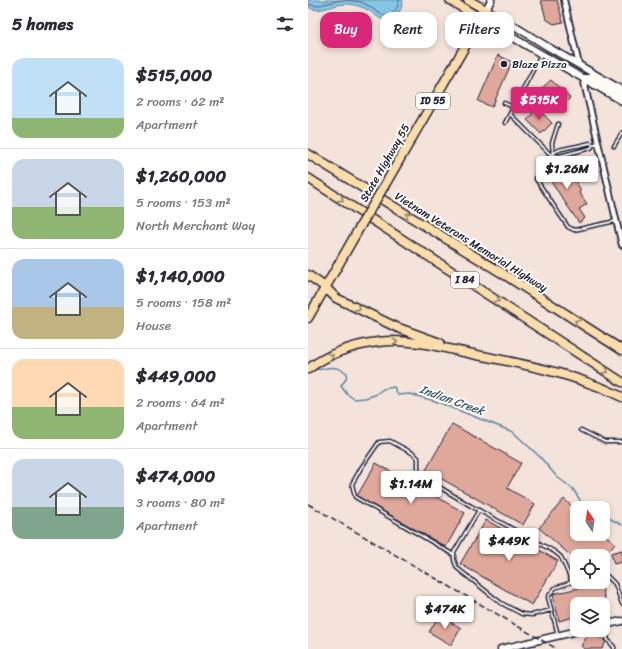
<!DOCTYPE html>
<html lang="en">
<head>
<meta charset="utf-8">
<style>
	:root { --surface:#fff; --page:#f7f7f7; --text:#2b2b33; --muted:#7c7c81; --line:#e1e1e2; --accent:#db2777 }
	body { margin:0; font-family:Sriracha,sans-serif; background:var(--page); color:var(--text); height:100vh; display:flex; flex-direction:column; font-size:15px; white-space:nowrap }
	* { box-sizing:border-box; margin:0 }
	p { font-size:13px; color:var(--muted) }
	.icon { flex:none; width:22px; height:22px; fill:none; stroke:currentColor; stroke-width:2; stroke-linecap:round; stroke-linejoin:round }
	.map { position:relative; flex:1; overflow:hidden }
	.sheet { display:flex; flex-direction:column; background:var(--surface); width:308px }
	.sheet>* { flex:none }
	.hud { position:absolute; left:12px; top:12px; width:242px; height:36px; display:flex; gap:8px }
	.needle { width:26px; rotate:347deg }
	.fabs { position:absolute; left:262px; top:501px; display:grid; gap:8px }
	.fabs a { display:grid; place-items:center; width:40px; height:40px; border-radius:8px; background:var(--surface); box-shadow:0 2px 6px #0003; font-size:20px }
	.price { position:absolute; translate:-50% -34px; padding:0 9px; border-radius:4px; background:#fff; color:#222; font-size:13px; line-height:26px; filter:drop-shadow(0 1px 2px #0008) }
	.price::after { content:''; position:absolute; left:50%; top:24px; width:12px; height:9px; margin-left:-6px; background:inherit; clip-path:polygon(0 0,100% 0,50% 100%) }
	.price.on { background:var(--accent); color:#fff }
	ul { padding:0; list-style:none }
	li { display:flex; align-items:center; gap:12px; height:100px; padding:0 12px }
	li+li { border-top:1px solid var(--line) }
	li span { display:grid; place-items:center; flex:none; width:112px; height:80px; border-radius:12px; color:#555 }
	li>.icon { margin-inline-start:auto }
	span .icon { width:48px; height:48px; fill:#fffc; stroke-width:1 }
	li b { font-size:17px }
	h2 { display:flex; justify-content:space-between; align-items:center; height:48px; padding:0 12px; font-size:17px }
	.pill { padding:0 14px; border-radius:12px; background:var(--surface); box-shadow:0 2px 6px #0003; font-size:14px; line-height:36px }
	.pill.on { background:var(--accent); color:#fff }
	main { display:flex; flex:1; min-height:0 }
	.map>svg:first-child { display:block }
	.water { fill:#85c5e5; stroke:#5d84a1 }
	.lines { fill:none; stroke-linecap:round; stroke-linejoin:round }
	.shore { stroke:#4a637f; stroke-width:1 }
	.stream { stroke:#5d84a1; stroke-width:1.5 }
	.building { fill:#e0a89b; stroke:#22223b }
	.lane-casing { stroke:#22223b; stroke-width:5 }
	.street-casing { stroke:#22223b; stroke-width:8 }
	.secondary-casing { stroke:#22223b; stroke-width:9 }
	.highway-casing { stroke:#22223b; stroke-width:11 }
	.lane { stroke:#fdfcf7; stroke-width:2 }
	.street { stroke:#fdfcf7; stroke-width:4.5 }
	.secondary { stroke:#fdfcf7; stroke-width:6 }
	.highway { stroke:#faddab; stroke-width:8 }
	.rail { stroke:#22223b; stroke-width:1.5; stroke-dasharray:6 3; stroke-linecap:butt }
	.highway-bridge-casing { stroke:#22223b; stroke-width:11; stroke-linecap:butt }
	.highway-bridge { stroke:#faddab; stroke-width:8 }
	.oneway { stroke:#8e8073 }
	.poi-dot { fill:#22223b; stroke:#fdfcf7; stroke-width:1.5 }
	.labels { text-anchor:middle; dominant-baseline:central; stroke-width:4; stroke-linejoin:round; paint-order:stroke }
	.shield { fill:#fdfcf7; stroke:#646373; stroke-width:1 }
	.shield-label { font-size:10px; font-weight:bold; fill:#22223b }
	.poi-label { font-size:11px; fill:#22223b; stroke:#fdfcf7; text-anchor:start }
	.street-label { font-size:11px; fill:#22223b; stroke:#fdfcf7 }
	.water-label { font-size:12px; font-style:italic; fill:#455b76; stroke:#fdfcf7 }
</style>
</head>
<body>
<main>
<section class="sheet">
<h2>5 homes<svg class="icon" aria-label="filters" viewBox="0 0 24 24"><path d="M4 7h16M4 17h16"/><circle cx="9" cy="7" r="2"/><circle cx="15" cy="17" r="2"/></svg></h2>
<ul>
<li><span style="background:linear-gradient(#bfe0f5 75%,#8fb573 0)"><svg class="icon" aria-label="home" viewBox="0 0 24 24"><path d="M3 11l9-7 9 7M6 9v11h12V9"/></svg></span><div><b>$515,000</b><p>2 rooms · 62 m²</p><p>Apartment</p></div></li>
<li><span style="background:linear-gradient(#c9d6e8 60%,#8fb573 0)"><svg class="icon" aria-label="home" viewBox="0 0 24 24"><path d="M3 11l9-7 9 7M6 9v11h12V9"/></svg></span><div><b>$1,260,000</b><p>5 rooms · 153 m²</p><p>North Merchant Way</p></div></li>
<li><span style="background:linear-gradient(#a9c7e8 60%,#c2b280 0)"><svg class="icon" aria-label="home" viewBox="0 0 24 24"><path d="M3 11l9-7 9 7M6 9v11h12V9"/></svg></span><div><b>$1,140,000</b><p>5 rooms · 158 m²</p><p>House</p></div></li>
<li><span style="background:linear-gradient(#ffd9b3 60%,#8fb573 0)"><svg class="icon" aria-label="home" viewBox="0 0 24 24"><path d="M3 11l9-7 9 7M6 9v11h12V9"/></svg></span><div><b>$449,000</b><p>2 rooms · 64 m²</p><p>Apartment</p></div></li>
<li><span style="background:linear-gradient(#c9d6e8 60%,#7fa58c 0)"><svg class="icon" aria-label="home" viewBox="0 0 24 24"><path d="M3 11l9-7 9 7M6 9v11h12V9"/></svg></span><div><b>$474,000</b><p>3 rooms · 80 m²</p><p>Apartment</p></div></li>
</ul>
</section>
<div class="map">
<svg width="314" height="649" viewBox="0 0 314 649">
	<rect width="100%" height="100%" fill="#f4e3db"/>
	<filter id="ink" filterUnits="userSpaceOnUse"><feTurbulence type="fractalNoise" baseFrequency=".025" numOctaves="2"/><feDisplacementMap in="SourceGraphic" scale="8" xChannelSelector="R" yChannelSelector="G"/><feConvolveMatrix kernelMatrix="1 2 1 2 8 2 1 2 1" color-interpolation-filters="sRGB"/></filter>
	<g filter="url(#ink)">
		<path class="water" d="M0,0H95C94,6 93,12 87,16C75,25 70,16 60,10C54,7 48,5 42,4C38,4 34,4 30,5C20,7 9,13 0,7Z"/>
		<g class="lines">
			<path class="shore" d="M0,4L8,6L33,0L46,1L53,2L61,6L69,12L77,16C86,14 90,9 91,0"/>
			<path class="stream" d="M5,368C11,371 13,369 19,368C27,366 33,369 39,373L38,379L33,386L39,394L46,399L57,398L67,395L75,389L86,387L90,395L102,394L127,401L205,432L232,457L249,477L265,489L273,502L283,508
				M295,515L314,525"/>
		</g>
		<path class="building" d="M233,0H249L255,22L246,24L238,19Z
			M190,55L204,62L184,107L170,101Z
			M243,80L262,98L258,102L256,101L251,106L233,89Z
			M229,108L244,123L233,134L219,120Z
			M250,162L256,171L259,169L273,190L271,192L279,204L271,209L277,218L271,223L236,171Z
			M144,424L213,463L199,488L227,504L215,525L118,470Z
			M68,463L157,513L138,547L49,496Z
			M256,499L269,511V534H296L307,543L296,556H269V561L231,528Z
			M178,520L250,561L224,605L152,564Z
			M314,550V562L306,564L303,553Z
			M293,583L298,604H269V616L251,621L245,595V594Z
			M131,616L153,628L143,645L121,632Z
			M287,634L298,642L294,649H277L273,646L279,636Z"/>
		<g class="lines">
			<defs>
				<path id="lane" d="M196,103L205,107
					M202,114L244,156
					M197,123L233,55
					M289,144H285L282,143C272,146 260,147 251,150C243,153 228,171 228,179L260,227L266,230L308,221
					M306,146L314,133
					M245,155L251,156L283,148L285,145
					M245,155L244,143L250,124
					M273,430L297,442H314
					M171,510L146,552V560L149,568L193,603L214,614L224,615L243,610
					M146,555L47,497L44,484L53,468L71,442L82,441L106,454L110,458V471L113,476L163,506L247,552L253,557L264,582
					M295,576H299L307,584L314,604
					M301,625L299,639L306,647V649
					M250,635L240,597L247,588L269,580"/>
				<path id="street" d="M256,0L271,65
					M275,78L314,245"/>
				<path id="secondary" d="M183,0L178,10L195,19L240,47L314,90
					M173,19L314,101
					M276,78H284L311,94L314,95
					M295,625L314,621
					M193,649L274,630"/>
				<path id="highway" d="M142,0L173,19
					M0,154L194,273L314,350
					M0,178L314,382
					M78,183L178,10L160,0
					M0,275L17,287L28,298L88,327L132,343
					M0,318L53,225
					M0,369C20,354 46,345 70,342C100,338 131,347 160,353C202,362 246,369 286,385C296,388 305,393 314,397"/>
			</defs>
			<use href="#lane" class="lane-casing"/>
			<use href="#street" class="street-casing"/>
			<use href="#secondary" class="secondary-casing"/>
			<use href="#highway" class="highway-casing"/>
			<use href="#lane" class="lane"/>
			<use href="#street" class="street"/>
			<use href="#secondary" class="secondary"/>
			<use href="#highway" class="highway"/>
			<path class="rail" d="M0,504L249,649"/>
			<defs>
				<path id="highway-bridge" d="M53,225L78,183"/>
			</defs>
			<use href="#highway-bridge" class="highway-bridge-casing"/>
			<use href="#highway-bridge" class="highway-bridge"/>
		</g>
		<defs><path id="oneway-chevron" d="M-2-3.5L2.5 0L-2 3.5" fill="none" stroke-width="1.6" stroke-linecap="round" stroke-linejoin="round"/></defs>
		<g class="oneway">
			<use href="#oneway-chevron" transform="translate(33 199) rotate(33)"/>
			<use href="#oneway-chevron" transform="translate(100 215) rotate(-148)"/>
			<use href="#oneway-chevron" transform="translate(189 300) rotate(33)"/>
			<use href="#oneway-chevron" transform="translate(50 308) rotate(26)"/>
			<use href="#oneway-chevron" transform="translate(269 322) rotate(-147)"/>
			<use href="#oneway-chevron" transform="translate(87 342)"/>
			<use href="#oneway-chevron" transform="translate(23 356) rotate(-25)"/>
			<use href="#oneway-chevron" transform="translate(298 371) rotate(33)"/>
		</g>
	</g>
	<circle class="poi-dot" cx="196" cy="64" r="4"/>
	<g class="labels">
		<g class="shield">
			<rect x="108" y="93" width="34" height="16" rx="3"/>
			<rect x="143" y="272" width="28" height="16" rx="3"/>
		</g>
		<g class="shield-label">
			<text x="125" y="101">ID 55</text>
			<text x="157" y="280">I 84</text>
		</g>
		<g class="poi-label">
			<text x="204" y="64">Blaze Pizza</text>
		</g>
		<g class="street-label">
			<text transform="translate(77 163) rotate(-60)">State Highway 55</text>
			<text transform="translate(163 242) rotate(32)">Vietnam Veterans Memorial Highway</text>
		</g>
		<g class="water-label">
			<text transform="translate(144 400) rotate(20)">Indian Creek</text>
		</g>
	</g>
</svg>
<div class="fabs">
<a><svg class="needle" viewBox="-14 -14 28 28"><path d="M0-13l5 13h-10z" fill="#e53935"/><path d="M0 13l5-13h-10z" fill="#7c7c81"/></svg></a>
<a><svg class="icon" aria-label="locate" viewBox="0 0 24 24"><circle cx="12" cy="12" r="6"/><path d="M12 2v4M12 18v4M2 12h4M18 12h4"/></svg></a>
<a><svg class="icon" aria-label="layers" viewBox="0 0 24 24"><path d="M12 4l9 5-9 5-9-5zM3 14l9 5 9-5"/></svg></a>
</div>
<b class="price on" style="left:231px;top:121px">$515K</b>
<b class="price" style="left:259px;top:190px">$1.26M</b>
<b class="price" style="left:103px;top:505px">$1.14M</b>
<b class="price" style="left:201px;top:562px">$449K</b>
<b class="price" style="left:137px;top:630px">$474K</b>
<div class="hud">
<a class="pill on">Buy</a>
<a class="pill">Rent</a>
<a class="pill">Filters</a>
</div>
</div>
</main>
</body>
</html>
